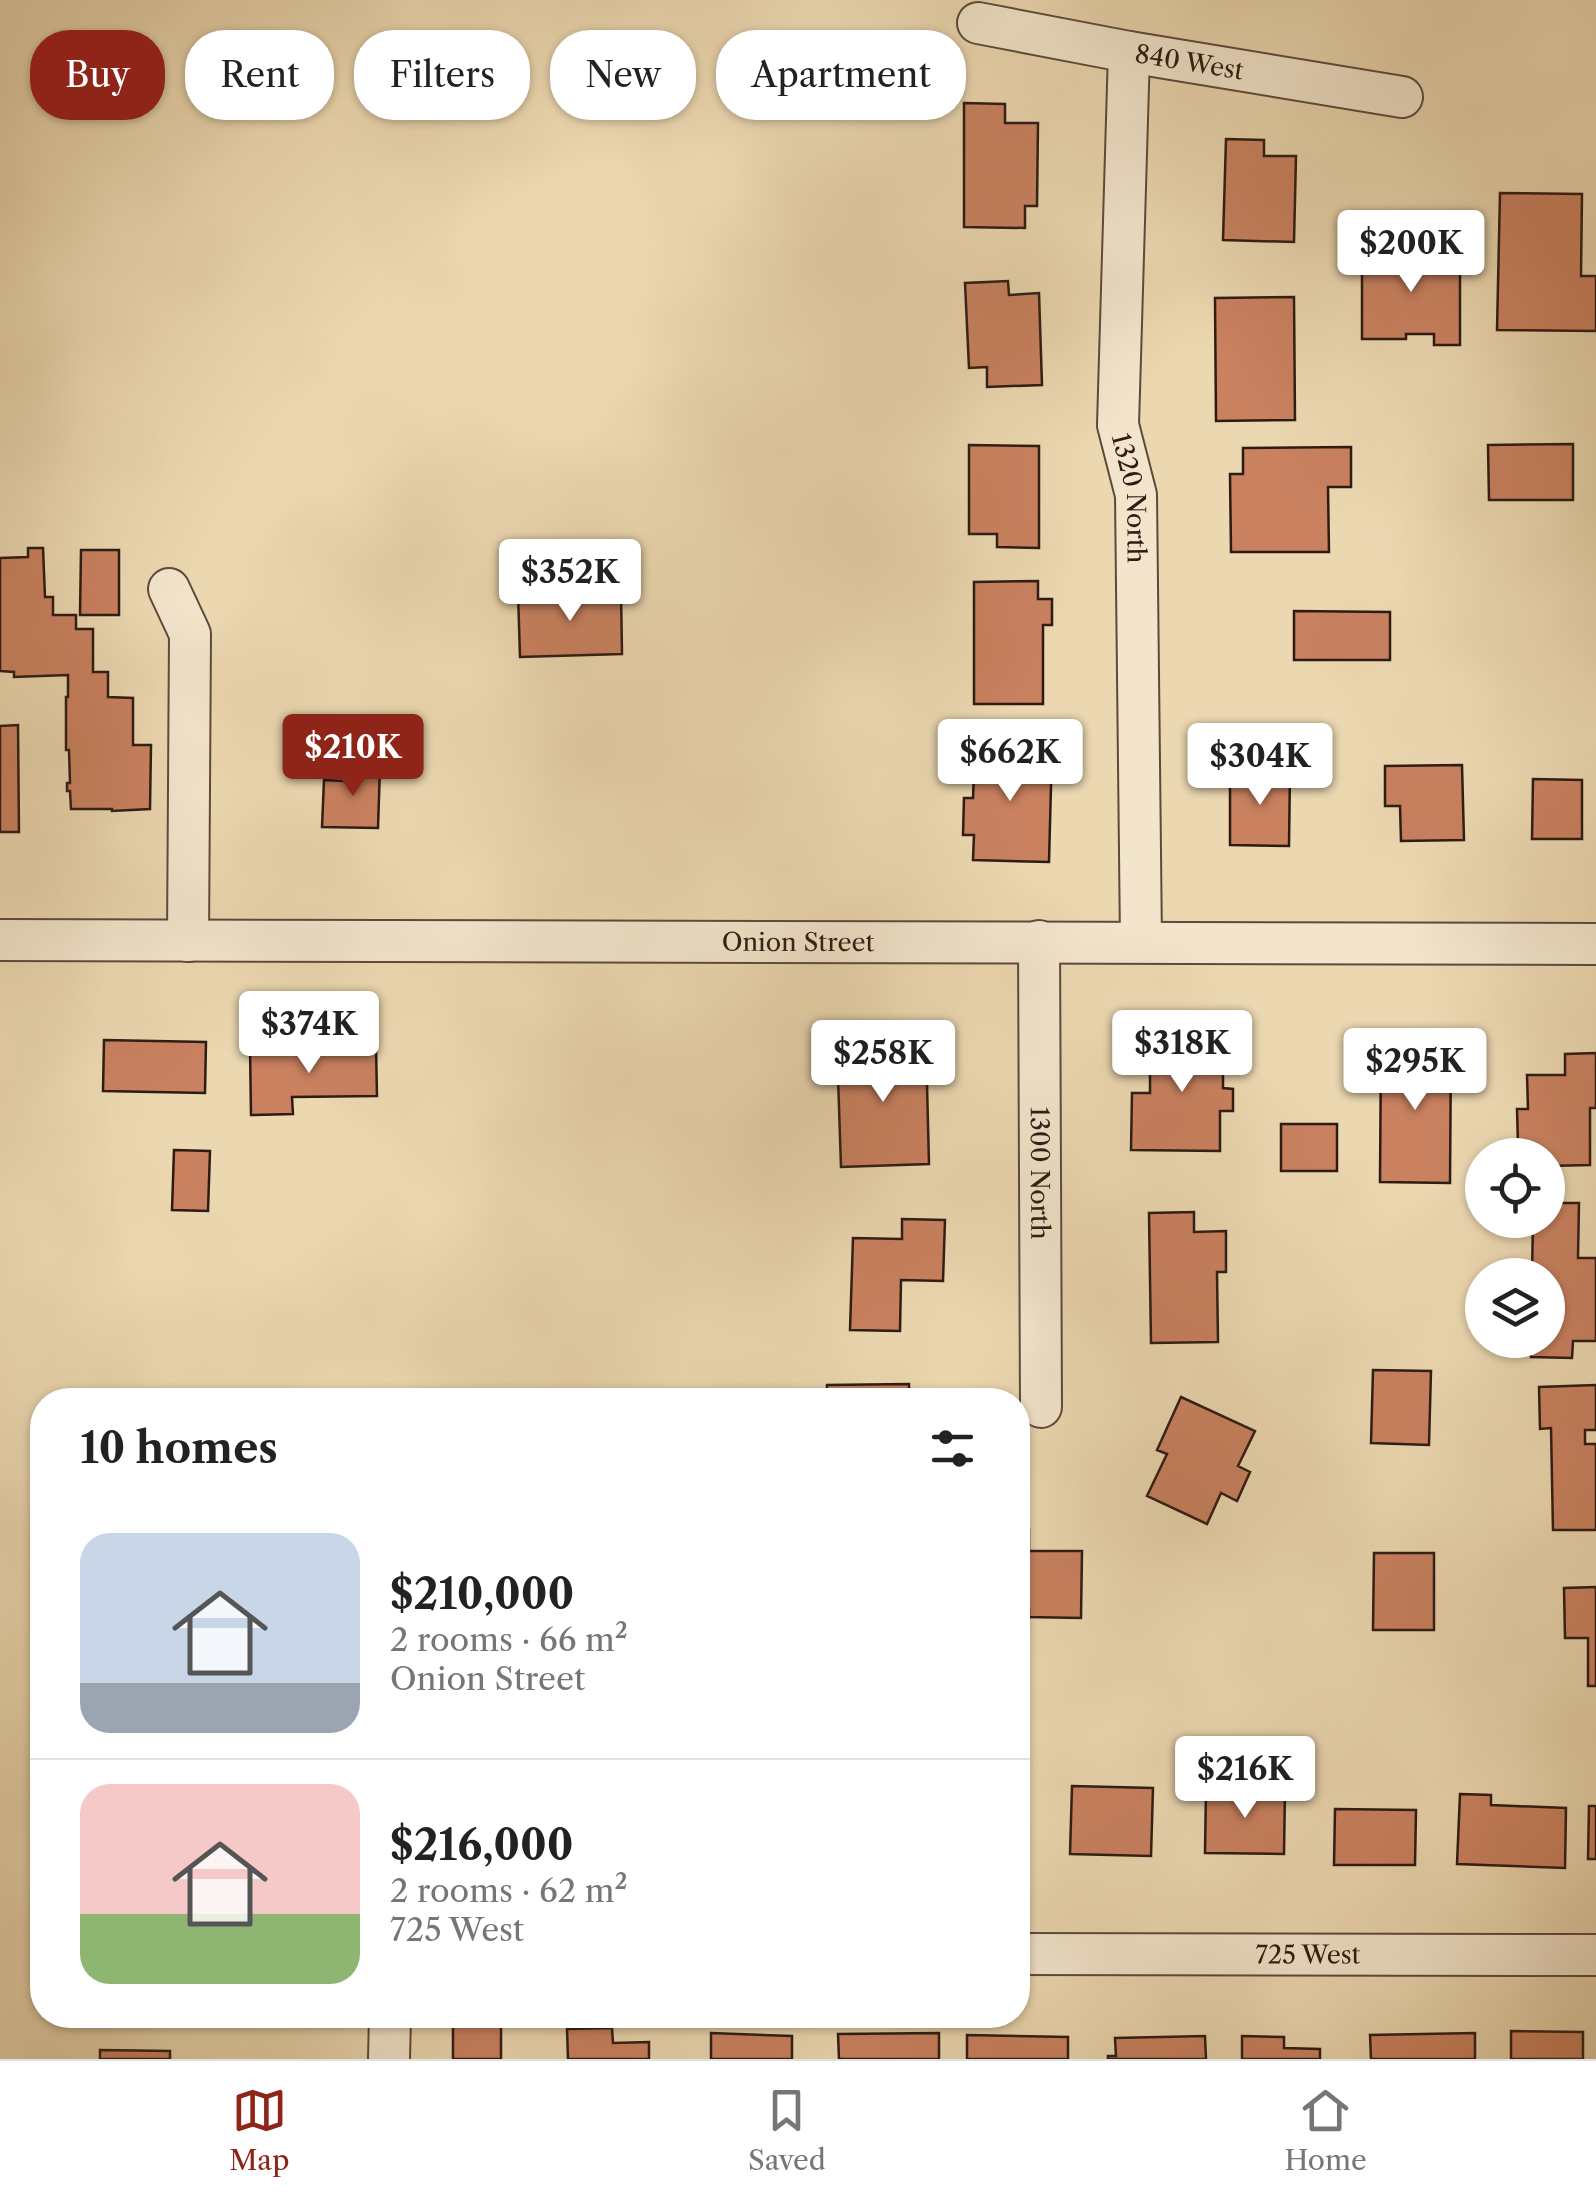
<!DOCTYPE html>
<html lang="en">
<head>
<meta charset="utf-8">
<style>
	:root { --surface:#fff; --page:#f2f2f2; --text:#222; --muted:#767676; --line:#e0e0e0; --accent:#8f2418 }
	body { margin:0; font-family:"Libre Caslon Text",serif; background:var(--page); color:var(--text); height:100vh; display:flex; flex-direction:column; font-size:38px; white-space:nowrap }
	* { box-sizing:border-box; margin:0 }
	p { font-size:32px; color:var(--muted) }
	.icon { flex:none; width:55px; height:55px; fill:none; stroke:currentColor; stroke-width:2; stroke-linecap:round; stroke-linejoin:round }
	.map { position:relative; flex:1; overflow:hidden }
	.details { position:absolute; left:30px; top:1388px; width:1000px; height:640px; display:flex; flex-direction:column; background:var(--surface); border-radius:40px; box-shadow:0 2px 8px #0004 }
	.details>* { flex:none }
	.guide { position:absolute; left:30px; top:30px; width:1000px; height:90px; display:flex; gap:20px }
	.buttons { position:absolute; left:1465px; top:1138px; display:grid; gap:20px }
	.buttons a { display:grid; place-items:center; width:100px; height:100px; border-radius:50%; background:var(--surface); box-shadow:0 2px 8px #0004; font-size:50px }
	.price { position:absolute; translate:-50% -85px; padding:0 22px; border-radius:10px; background:#fff; color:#222; font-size:32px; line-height:65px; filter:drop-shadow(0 2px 5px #0008) }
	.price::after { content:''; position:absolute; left:50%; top:60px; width:30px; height:22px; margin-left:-15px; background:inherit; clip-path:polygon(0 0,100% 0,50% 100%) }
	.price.current { background:var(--accent); color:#fff }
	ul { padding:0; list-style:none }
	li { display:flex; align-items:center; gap:30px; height:250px; padding:0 50px }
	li+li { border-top:2px solid var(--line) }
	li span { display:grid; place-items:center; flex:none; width:280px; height:200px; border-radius:30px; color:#555 }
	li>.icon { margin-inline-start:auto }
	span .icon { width:120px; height:120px; fill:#fffc; stroke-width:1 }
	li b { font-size:42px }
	h2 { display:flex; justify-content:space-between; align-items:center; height:120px; padding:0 50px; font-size:42px }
	.tag { padding:0 35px; border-radius:40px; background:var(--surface); box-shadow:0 2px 8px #0004; font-size:35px; line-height:90px }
	.tag.current { background:var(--accent); color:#fff }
	.menu { display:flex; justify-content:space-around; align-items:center; height:140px; border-top:2px solid var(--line); background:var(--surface); font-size:28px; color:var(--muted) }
	.menu a { display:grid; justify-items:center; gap:5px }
	.menu .current { color:var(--accent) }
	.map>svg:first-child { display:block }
	.building { fill:#c98160; stroke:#2d1b14; stroke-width:2.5 }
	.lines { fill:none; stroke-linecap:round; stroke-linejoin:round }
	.minor-casing { stroke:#5c4a3b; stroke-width:44 }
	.minor { stroke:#f2e5cc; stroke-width:40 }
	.labels { text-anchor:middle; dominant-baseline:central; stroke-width:8; stroke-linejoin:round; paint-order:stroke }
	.street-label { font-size:25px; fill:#2d1b14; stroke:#f2e5cc }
</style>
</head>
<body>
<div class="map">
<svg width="1596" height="2059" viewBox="0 0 1596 2059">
	<rect width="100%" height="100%" fill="#ebd7b0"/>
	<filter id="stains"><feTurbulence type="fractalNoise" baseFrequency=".002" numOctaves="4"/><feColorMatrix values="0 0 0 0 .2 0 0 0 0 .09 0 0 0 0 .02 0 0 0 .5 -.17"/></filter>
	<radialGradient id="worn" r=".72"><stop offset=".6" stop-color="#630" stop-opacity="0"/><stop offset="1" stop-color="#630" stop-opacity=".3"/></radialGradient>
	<path class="building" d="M964,103L1005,104V123H1038L1037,206H1025V228L964,227Z
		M1226,139L1264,140V156H1296L1294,242L1223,240Z
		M1500,193L1582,194L1581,276H1596V331L1497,330Z
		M1362,250H1460V345H1434V334H1406V339H1362Z
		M1008,281L1009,295L1039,293L1042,385L987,387V367L969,368L965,283Z
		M1294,297L1295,420L1216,421L1215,298Z
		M1573,444V500H1489L1488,445Z
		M969,445L1039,446V548L997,547V534H969Z
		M1351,447V487H1328L1329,552H1231L1230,474H1243V448Z
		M28,548H43L45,597H53V615H76V629H93V672H108V697L133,698V745H151L150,809L112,811V809H71L70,791H67V783H70L69,750H66V697H68V675L14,677V672L0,671V558L28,557Z
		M81,550H119V615H80Z
		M1038,581V599H1052V625H1043V704H974V582Z
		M621,591L622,654L520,657L518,593Z
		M1294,611L1390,612V660H1294Z
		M18,725L19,832H0V726Z
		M975,746L1052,748L1049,862L973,860L974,835H963L964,798H973Z
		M1462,765L1464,840L1401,841L1400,806H1385V766Z
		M345,767H380L378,828L322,827L324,780L345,781Z
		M1230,770L1290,771L1289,846L1230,845Z
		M1533,779L1582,780V839H1532Z
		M1150,1034H1223V1088L1233,1089V1111H1220V1151L1131,1150L1132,1093H1150Z
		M104,1040L206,1042L205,1093L103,1091Z
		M1381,1043L1451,1044L1450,1183L1380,1182Z
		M926,1044L929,1164L841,1167L837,1047Z
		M376,1047L377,1096L292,1097L293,1114L251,1115L250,1048Z
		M1596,1053V1108H1590V1165L1548,1166V1155H1527V1145H1518L1517,1109H1528L1527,1075H1565V1054Z
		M1281,1124H1337V1171H1281Z
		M174,1150L210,1151L208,1211L172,1210Z
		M1548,1203H1579L1578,1258H1596V1341H1573L1572,1358L1531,1357V1340H1548V1275H1532L1533,1220H1548Z
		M1194,1212V1232L1226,1231V1272H1217L1218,1342L1151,1343L1149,1213Z
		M902,1219L945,1220L943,1281L901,1280L900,1331L850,1330L853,1238L902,1239Z
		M1373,1370L1431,1371L1429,1445L1371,1443Z
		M909,1384V1400H827V1385Z
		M1596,1385V1430H1585V1444H1596V1530H1553L1551,1428L1540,1429L1539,1387Z
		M1181,1397L1255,1431L1238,1466L1250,1472L1237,1501L1221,1493L1207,1524L1147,1496L1167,1454L1157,1450Z
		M1018,1528L1029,1529V1551H1082L1081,1618L1029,1617V1609H1018Z
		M1374,1553H1434V1630H1373Z
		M1596,1587V1686H1588V1638H1565L1564,1588Z
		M1072,1786L1153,1788L1151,1856L1070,1854Z
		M1206,1789L1285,1790L1284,1854L1205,1853Z
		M1460,1794L1491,1795V1805L1566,1808L1565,1868L1457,1864Z
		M1589,1806H1596V1859H1588Z
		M1335,1809L1416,1810L1415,1865H1334Z
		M178,2015H229L228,2022H178Z
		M453,2015H501V2059H453Z
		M612,2028L613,2043L649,2042V2059H568L567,2029Z
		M1511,2031L1583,2032V2059H1511Z
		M711,2033L792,2036V2059H711Z
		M939,2033V2059H839L838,2034Z
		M1475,2033V2059H1371L1370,2035Z
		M967,2035L1068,2037V2059H967Z
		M1205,2036L1206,2059H1108V2056H1116L1115,2038Z
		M1242,2036L1284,2037V2048L1320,2049V2059H1242Z
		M100,2050L170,2051V2059H100Z"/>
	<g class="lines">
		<defs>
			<g id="minor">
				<path id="s1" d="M978,23L1129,52L1402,97"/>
				<path id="s2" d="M1129,52L1118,425L1136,495L1141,942"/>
				<path d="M169,589L190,634L188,941"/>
				<path id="s3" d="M0,940L1596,944"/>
				<path id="s4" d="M1039,941L1041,1407"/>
				<path id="s5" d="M1018,1954L1596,1955"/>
				<path d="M389,2059L390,2015"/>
			</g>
		</defs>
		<use href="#minor" class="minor-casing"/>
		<use href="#minor" class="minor"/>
	</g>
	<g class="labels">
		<g class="street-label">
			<text stroke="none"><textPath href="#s1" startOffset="215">840 West</textPath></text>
			<text stroke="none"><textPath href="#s2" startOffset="448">1320 North</textPath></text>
			<text stroke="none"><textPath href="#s3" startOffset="798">Onion Street</textPath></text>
			<text stroke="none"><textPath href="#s4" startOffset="232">1300 North</textPath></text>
			<text stroke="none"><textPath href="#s5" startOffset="290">725 West</textPath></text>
		</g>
	</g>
	<rect width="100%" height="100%" filter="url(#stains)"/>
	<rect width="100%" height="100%" fill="url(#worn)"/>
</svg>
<div class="buttons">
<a><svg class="icon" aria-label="locate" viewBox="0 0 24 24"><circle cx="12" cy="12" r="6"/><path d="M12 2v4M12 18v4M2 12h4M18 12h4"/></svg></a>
<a><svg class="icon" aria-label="layers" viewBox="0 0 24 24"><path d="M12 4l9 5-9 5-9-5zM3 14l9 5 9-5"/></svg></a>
</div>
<b class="price" style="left:1411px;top:295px">$200K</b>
<b class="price" style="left:570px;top:624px">$352K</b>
<b class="price current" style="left:353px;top:799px">$210K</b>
<b class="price" style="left:1010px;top:804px">$662K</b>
<b class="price" style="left:1260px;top:808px">$304K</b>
<b class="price" style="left:309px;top:1076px">$374K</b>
<b class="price" style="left:1182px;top:1095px">$318K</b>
<b class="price" style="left:883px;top:1105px">$258K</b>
<b class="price" style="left:1415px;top:1113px">$295K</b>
<b class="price" style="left:1245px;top:1821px">$216K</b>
<div class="guide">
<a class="tag current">Buy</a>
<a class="tag">Rent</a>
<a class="tag">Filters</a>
<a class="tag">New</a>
<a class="tag">Apartment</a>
</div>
<section class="details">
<h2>10 homes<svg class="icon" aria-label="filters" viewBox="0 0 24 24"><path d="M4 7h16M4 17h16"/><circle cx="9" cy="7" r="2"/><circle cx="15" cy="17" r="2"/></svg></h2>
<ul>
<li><span style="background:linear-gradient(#c9d6e8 75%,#9aa5b1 0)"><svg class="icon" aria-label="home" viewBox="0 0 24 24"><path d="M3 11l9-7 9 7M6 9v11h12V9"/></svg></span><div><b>$210,000</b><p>2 rooms · 66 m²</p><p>Onion Street</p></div></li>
<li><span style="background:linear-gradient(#f6c9c9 65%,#8fb573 0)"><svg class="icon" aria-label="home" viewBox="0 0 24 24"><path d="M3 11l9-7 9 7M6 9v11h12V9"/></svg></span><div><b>$216,000</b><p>2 rooms · 62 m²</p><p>725 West</p></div></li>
</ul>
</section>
</div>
<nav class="menu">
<a class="current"><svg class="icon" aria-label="map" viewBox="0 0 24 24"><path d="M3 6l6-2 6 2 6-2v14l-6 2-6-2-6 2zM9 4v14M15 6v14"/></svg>Map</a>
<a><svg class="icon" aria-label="saved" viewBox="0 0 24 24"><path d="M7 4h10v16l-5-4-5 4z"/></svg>Saved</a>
<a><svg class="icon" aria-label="home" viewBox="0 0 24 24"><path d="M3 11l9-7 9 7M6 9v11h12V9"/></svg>Home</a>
</nav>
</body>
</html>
